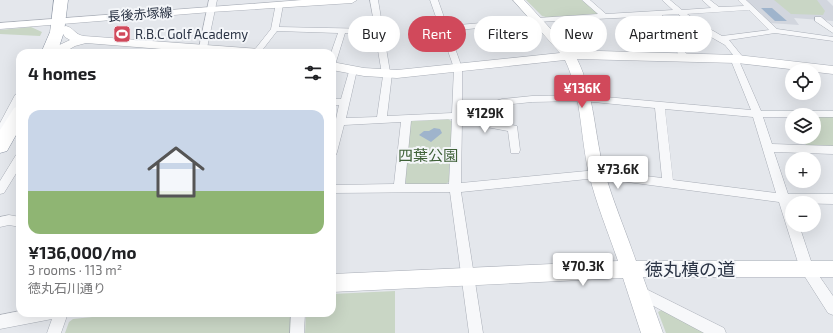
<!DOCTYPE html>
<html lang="en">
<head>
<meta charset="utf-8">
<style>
	:root { --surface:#fff; --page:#f2f2f2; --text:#202124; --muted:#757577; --accent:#d1495b }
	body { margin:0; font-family:"Exo 2","Noto Sans JP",sans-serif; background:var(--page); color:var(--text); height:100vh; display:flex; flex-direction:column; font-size:15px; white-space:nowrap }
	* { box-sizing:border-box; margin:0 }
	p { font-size:13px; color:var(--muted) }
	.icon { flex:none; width:22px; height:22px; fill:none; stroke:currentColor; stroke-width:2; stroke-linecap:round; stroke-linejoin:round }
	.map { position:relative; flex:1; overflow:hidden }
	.details { position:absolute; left:16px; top:49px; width:320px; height:268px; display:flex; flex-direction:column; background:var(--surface); border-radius:12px; box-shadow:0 4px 16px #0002 }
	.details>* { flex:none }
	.top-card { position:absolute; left:348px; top:16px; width:380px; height:36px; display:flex; gap:8px }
	.controls { position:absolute; left:785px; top:64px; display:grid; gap:8px }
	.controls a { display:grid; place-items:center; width:36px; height:36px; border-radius:50%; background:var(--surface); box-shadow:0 4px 16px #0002; font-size:20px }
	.price { position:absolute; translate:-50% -34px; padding:0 9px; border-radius:4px; background:#fff; color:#222; font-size:13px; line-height:26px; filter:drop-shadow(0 1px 2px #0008) }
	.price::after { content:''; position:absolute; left:50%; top:24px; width:12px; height:9px; margin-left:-6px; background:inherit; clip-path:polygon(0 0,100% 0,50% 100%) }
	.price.current { background:var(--accent); color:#fff }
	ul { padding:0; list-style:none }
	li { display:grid; align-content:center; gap:8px; height:212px; padding:0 12px }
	li span { display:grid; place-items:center; height:124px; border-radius:12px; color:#555 }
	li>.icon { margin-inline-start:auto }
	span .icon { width:72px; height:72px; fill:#fffc; stroke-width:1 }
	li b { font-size:17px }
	h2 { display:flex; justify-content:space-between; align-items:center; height:48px; padding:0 12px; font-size:17px }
	.pill { padding:0 14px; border-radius:18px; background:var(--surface); box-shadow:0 4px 16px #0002; font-size:14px; line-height:36px }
	.pill.current { background:var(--accent); color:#fff }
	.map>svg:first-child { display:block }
	.built { fill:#d2d6de }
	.green { fill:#c9d6c5 }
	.water { fill:#9fb4cc }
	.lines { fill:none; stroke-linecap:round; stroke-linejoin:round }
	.street-casing { stroke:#a9aeb7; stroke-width:1 }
	.secondary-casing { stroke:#a9aeb7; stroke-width:1 }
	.highway-casing { stroke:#8b94a3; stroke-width:1 }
	.street { fill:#f7f8fa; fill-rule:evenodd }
	.secondary { fill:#fff; fill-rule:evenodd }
	.highway { fill:#fff; fill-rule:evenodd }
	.labels { text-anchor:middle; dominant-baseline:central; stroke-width:4; stroke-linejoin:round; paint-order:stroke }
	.far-street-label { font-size:13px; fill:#2b3445; stroke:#f4f6f9 }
	.far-poi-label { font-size:13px; fill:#2b3445; stroke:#f4f6f9; text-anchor:start }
	.park-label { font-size:15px; fill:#3f6138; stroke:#f4f6f9 }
	.near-street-label { font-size:18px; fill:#2b3445; stroke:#f4f6f9 }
</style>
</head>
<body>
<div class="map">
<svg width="833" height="333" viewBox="0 0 833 333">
	<rect width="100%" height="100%" fill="#e4e7ec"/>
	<path class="built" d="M745,0H827L833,6V21L794,18L799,25L769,23Z"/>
	<path class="green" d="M526,0H583L598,14L549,18L542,16Z
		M774,0H817L825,11L823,15L791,14Z
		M31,27L42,32L40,36L0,34V30Z
		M814,116L833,117V147L807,146L799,137H814Z
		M448,119L453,122L450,181L446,184H407L403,181L409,123L412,121Z
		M395,291V333H305L306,313H332V294Z
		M663,309L710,333H666L658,312Z
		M131,313H292L291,333H65L69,322L73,319Z"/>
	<path class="water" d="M761,8H772L787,21H775Z
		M434,128L440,129L442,133L431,142L419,135L424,131H429Z"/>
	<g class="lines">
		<defs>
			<path id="street" d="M209,0H217L207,48L203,50L199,48Z
				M370,0H378L390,72L392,74L387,116L452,113L454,68L430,0H438L447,26L537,18L598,14L582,0H590L606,14L673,10L662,0H670L682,10L711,8L702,0H710L719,7L744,6L738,0H746L777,29L833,37V41L775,33L729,40L742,56L740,63L761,111H833V117H814V115H792V117H763L772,144L833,146V154L774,152L788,194H833V204L791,203L792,225H799L813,267L833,296V315L828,313L800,269L779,202L597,178L461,192L483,333H469L450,192L332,193V185L394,184L401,122L344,125L337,152L336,155L332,156V132L334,125H332V119H336L339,105H332V99H341L350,68H356L357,70L346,118L377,117L383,76L382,74L375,33H345L336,62L332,65V53H331L338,33L277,31L260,53H252L271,29L276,3H282L283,5L279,27L375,29ZM749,10L769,30L722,36L703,25L687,14ZM678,14L697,29L725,45L734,56L732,63L751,110L583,95L532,96L502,99L462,111V68L449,31L537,22L655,16L663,29L644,31L640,33L644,35L666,34L682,60L685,61L689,58L662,15ZM583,101L655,108L662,178L597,170L461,183L462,121L481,126L508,131L511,153H519L520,150L517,126L468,116L502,105L532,102ZM665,109L753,117L776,193L673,180ZM452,119L449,184H405L411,121Z
				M815,17H821L833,27V33L815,21Z
				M20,92V104L4,134L0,135V123L15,95Z
				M20,154V167L4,193L0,194V181L16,155Z
				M9,215L20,217V227L9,225L0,227V217Z
				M638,285L724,328L726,333H704L633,295L631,291L633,287Z
				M20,311V313H68L61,333H47L52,319L0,329V315Z
				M291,313H305L304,333H290Z"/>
			<path id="secondary" d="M302,0H357L352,3L211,12L0,29V23Z
				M513,0H524L572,52L599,51L737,55L833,66V74L737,63L577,59C595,95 594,136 605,174C614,204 626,232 636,261H833V277H643L663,333H641L623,278L332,292V274L618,261C608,232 596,203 589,174C580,136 582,95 565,60L397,78L364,76L332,70V62L364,68L397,70L560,53Z
				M66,26C73,27 75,35 84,36L260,49L264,50L266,53H212L86,43L75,46L63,53H55L53,50L55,47L70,40L65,37L60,29L62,27Z"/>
			<path id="highway" d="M54,0H68L64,32L57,53H41L50,32Z
				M20,106V128L7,151L0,153V130L14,108Z"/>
		</defs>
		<use href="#street" class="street-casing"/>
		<use href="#secondary" class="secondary-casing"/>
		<use href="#highway" class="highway-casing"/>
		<use href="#street" class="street"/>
		<use href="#secondary" class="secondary"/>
		<use href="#highway" class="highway"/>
	</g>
	<defs>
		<symbol id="stadium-square" viewBox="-11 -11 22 22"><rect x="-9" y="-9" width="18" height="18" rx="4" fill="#d1495b" stroke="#f4f6f9"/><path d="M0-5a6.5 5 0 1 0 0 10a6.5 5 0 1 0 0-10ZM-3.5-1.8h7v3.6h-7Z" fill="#fff"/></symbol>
	</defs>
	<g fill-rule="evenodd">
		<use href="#stadium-square" x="112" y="24" width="20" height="20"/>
	</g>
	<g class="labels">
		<g class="far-street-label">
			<text transform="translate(140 14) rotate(-4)">長後赤塚線</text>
		</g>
		<g class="far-poi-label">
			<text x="135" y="34">R.B.C Golf Academy</text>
		</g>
		<g class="park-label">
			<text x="428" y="155">四葉公園</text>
		</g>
		<g class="near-street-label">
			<text x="690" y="269">徳丸槙の道</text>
		</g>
	</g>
</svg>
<div class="controls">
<a><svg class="icon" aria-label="locate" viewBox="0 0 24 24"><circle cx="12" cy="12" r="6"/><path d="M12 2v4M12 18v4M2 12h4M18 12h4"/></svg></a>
<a><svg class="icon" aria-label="layers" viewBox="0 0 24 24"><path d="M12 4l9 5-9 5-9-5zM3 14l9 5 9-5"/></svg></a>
<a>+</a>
<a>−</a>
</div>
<b class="price current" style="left:582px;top:109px">¥136K</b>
<b class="price" style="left:485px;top:134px">¥129K</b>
<b class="price" style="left:618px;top:190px">¥73.6K</b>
<b class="price" style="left:583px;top:287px">¥70.3K</b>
<div class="top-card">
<a class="pill">Buy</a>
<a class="pill current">Rent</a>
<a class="pill">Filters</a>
<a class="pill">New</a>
<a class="pill">Apartment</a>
</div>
<section class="details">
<h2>4 homes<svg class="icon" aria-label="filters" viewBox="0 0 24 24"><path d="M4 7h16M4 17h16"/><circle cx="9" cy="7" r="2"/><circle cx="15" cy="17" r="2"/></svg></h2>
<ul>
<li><span style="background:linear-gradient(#c9d6e8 65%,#8fb573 0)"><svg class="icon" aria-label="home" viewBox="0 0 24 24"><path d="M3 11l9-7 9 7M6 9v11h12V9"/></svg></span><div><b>¥136,000/mo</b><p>3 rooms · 113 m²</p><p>徳丸石川通り</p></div></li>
</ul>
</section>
</div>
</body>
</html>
